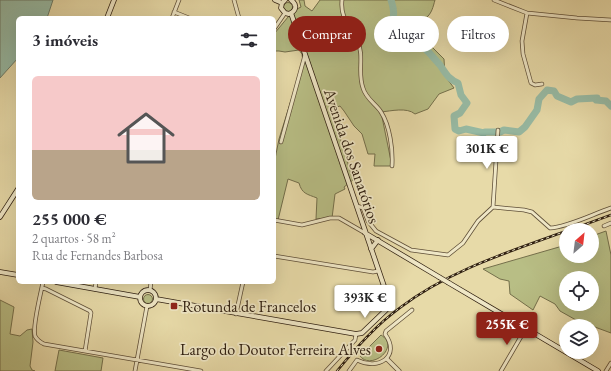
<!DOCTYPE html>
<html lang="pt">
<head>
<meta charset="utf-8">
<style>
	:root { --surface:#fff; --page:#f7f7f7; --text:#2b2b33; --muted:#7c7c81; --line:#e1e1e2; --accent:#8f2418 }
	body { margin:0; font-family:"EB Garamond",serif; background:var(--page); color:var(--text); height:100vh; display:flex; flex-direction:column; font-size:15px; white-space:nowrap }
	* { box-sizing:border-box; margin:0 }
	p { font-size:13px; color:var(--muted) }
	.icon { flex:none; width:22px; height:22px; fill:none; stroke:currentColor; stroke-width:2; stroke-linecap:round; stroke-linejoin:round }
	.map { position:relative; flex:1; overflow:hidden }
	.panel { position:absolute; left:16px; top:16px; width:260px; height:268px; display:flex; flex-direction:column; background:var(--surface); border-radius:6px; box-shadow:0 4px 16px #0002 }
	.panel>* { flex:none }
	.hud { position:absolute; left:288px; top:16px; width:263px; height:36px; display:flex; gap:8px }
	.needle { width:26px; rotate:28deg }
	.controls { position:absolute; left:559px; top:223px; display:grid; gap:8px }
	.controls a { display:grid; place-items:center; width:40px; height:40px; border-radius:50%; background:var(--surface); box-shadow:0 4px 16px #0002; font-size:20px }
	.price { position:absolute; translate:-50% -34px; padding:0 9px; border-radius:4px; background:#fff; color:#222; font-size:13px; line-height:26px; filter:drop-shadow(0 1px 2px #0008) }
	.price::after { content:''; position:absolute; left:50%; top:24px; width:12px; height:9px; margin-left:-6px; background:inherit; clip-path:polygon(0 0,100% 0,50% 100%) }
	.price.selected { background:var(--accent); color:#fff }
	ul { padding:0; list-style:none }
	li { display:grid; align-content:center; gap:8px; height:212px; padding:0 16px }
	li+li { border-top:1px solid var(--line) }
	li span { display:grid; place-items:center; height:124px; border-radius:6px; color:#555 }
	li>.icon { margin-inline-start:auto }
	span .icon { width:72px; height:72px; fill:#fffc; stroke-width:1 }
	li b { font-size:17px }
	h2 { display:flex; justify-content:space-between; align-items:center; height:48px; padding:0 16px; font-size:17px }
	.tag { padding:0 14px; border-radius:18px; background:var(--surface); box-shadow:0 4px 16px #0002; font-size:14px; line-height:36px }
	.tag.selected { background:var(--accent); color:#fff }
	.map>svg:first-child { display:block }
	.green { fill:#b8be85; stroke:#746f4b; fill-rule:evenodd }
	.water { fill:#97bba5; stroke:#6e7d6a }
	.lines { fill:none; stroke-linecap:round; stroke-linejoin:round }
	.river { stroke:#97bba5; stroke-width:7 }
	.minor-casing { stroke:#5e4e37; stroke-width:4.5 }
	.tertiary-casing { stroke:#5e4e37; stroke-width:5 }
	.secondary-casing { stroke:#302011; stroke-width:5.5 }
	.minor { stroke:#efe7c6; stroke-width:3 }
	.tertiary { stroke:#efe7c6; stroke-width:3.5 }
	.secondary { stroke:#efe7c6; stroke-width:4 }
	.rail-casing { stroke:#302011; stroke-width:2.5 }
	.rail { stroke:#efe7c6; stroke-width:1; stroke-dasharray:3; stroke-linecap:butt }
	.secondary-bridge-casing { stroke:#302011; stroke-width:5.5; stroke-linecap:butt }
	.secondary-bridge { stroke:#efe7c6; stroke-width:4 }
	.poi-dot { fill:#8f2418; stroke:#efe7c6; stroke-width:1.5 }
	.labels { text-anchor:middle; dominant-baseline:central; stroke-width:3.5; stroke-linejoin:round; paint-order:stroke }
	.street-label { font-size:16px; fill:#302011; stroke:#efe7c6 }
	.poi-label { font-size:16px; fill:#302011; stroke:#efe7c6; text-anchor:start }
</style>
</head>
<body>
<div class="map">
<svg width="611" height="371" viewBox="0 0 611 371">
	<rect width="100%" height="100%" fill="#e7daa8"/>
	<filter id="stains"><feTurbulence type="fractalNoise" baseFrequency=".005" numOctaves="4"/><feColorMatrix values="0 0 0 0 .2 0 0 0 0 .09 0 0 0 0 .02 0 0 0 .5 -.17"/></filter>
	<radialGradient id="worn" r=".72"><stop offset=".6" stop-color="#630" stop-opacity="0"/><stop offset="1" stop-color="#630" stop-opacity=".3"/></radialGradient>
	<path class="green" d="M299,0H304L305,6L312,11L320,0H435C433,7 432,13 426,18C421,23 417,24 414,30L419,40L431,46L444,59L445,76L454,88L439,94L428,109L415,114C407,107 391,111 381,112L392,166H374L375,154H368L362,134L354,126L344,111L340,106L334,108L332,111L353,180L344,187L345,189L335,194L332,218L316,219L317,198C307,194 302,194 299,183L288,179L278,220L274,224V164L279,139L303,62L302,54L299,50L285,52L279,51H274V34L293,11L301,7Z
		M283.5 7a4.5 4.5 0 1 1 9 0a4.5 4.5 0 1 1-9 0Z
		M606,231L611,255V333L576,320L560,311L555,304L540,296L533,310L510,294L509,281L500,279L483,269L566,245V256H592V236ZM566,278H592V304H566Z
		M143.5 299a4.5 4.5 0 1 1 9 0a4.5 4.5 0 1 1-9 0Z
		M0,300L14,307L10,334L20,336L27,330L32,329L33,342L30,366L32,370L35,371H0Z
		M381,335C401,347 371,371 360,356Z
		M59,350L103,358L101,371H55Z"/>
	<path class="water" d="M0,0H53L47,18H18V58L0,78Z"/>
	<g class="lines">
		<path class="river" d="M391,0C394,9 395,16 391,25C406,27 431,54 440,65C443,69 446,75 450,78C452,80 455,82 458,83L461,95L467,103L460,113L454,116L455,129L459,131L466,129L484,133L485,132H500L504,130L519,132L525,127L537,110L539,99L547,90L554,91L557,96L571,102L577,99L597,98L596,100L606,101L611,106"/>
		<defs>
			<path id="minor" d="M234,0L239,18
				M342,0C340,19 350,24 357,39C365,57 357,71 363,88C366,99 376,104 381,112C390,126 393,150 392,166
				M494,0L527,13L577,18L611,20
				M174,12L189,18
				M527,13L522,41L523,54L531,83L535,85L542,84
				M172,18L179,0
				M274,29L285,13
				M281,142L305,55
				M357,206L363,208L368,221L376,231L411,250L448,255L463,243L478,221L493,207L524,210L532,212L550,228C568,227 593,214 611,208
				M493,207L498,130
				M274,220L302,225L330,218H339L365,233
				M604,226L611,223
				M274,256L373,272L378,271
				M43,282C41,293 32,327 35,336C37,340 40,342 44,344L201,371
				M42,288L46,289L90,311L91,313L85,351
				M95,289L96,282
				M150,290L151,282
				M236,314L243,282
				M135,371L147,306
				M326,371L355,340L356,334
				M349,371L357,360C379,371 401,356 385,334L386,331L412,310
				M501,371L526,328
				M606,371L611,363"/>
			<path id="tertiary" d="M387,359L399,371"/>
			<path id="secondary" d="M275,0L282,3
				M285,0L282,3L281,8L285,13L289,14C296,11 298,5 291,0
				M107,18L114,0
				M0,217L18,189
				M365,233L439,277
				M371,249L378,240
				M0,272L18,275
				M56,282L140,297
				M449,283L598,371
				M140 298a8 8 0 1 1 16 0a8 8 0 1 1-16 0Z
				M156,299L356,334L362,333L386,310L388,306V298L291,13"/>
		</defs>
		<use href="#minor" class="minor-casing"/>
		<use href="#tertiary" class="tertiary-casing"/>
		<use href="#secondary" class="secondary-casing"/>
		<use href="#minor" class="minor"/>
		<use href="#tertiary" class="tertiary"/>
		<use href="#secondary" class="secondary"/>
		<defs>
			<path id="rail" d="M570,230L611,215
				M337,371C356,348 376,325 401,307C450,270 509,252 566,231"/>
		</defs>
		<use href="#rail" class="rail-casing"/>
		<use href="#rail" class="rail"/>
		<defs>
			<path id="secondary-bridge" d="M439,277L449,283"/>
		</defs>
		<use href="#secondary-bridge" class="secondary-bridge-casing"/>
		<use href="#secondary-bridge" class="secondary-bridge"/>
	</g>
	<g class="poi-dot">
		<rect x="170" y="302" width="8" height="8" rx="2"/>
		<circle cx="379" cy="349" r="4"/>
	</g>
	<g class="labels">
		<g class="street-label">
			<text transform="translate(352 156) rotate(71)">Avenida dos Sanatórios</text>
		</g>
		<g class="poi-label">
			<text x="182" y="306">Rotunda de Francelos</text>
			<text x="371" y="349" text-anchor="end">Largo do Doutor Ferreira Alves</text>
		</g>
	</g>
	<rect width="100%" height="100%" filter="url(#stains)"/>
	<rect width="100%" height="100%" fill="url(#worn)"/>
</svg>
<div class="controls">
<a><svg class="needle" viewBox="-14 -14 28 28"><path d="M0-13l5 13h-10z" fill="#e53935"/><path d="M0 13l5-13h-10z" fill="#7c7c81"/></svg></a>
<a><svg class="icon" aria-label="locate" viewBox="0 0 24 24"><circle cx="12" cy="12" r="6"/><path d="M12 2v4M12 18v4M2 12h4M18 12h4"/></svg></a>
<a><svg class="icon" aria-label="layers" viewBox="0 0 24 24"><path d="M12 4l9 5-9 5-9-5zM3 14l9 5 9-5"/></svg></a>
</div>
<b class="price" style="left:487px;top:170px">301K €</b>
<b class="price" style="left:365px;top:319px">393K €</b>
<b class="price selected" style="left:507px;top:346px">255K €</b>
<div class="hud">
<a class="tag selected">Comprar</a>
<a class="tag">Alugar</a>
<a class="tag">Filtros</a>
</div>
<section class="panel">
<h2>3 imóveis<svg class="icon" aria-label="filters" viewBox="0 0 24 24"><path d="M4 7h16M4 17h16"/><circle cx="9" cy="7" r="2"/><circle cx="15" cy="17" r="2"/></svg></h2>
<ul>
<li><span style="background:linear-gradient(#f6c9c9 60%,#b9a48a 0)"><svg class="icon" aria-label="home" viewBox="0 0 24 24"><path d="M3 11l9-7 9 7M6 9v11h12V9"/></svg></span><div><b>255 000 €</b><p>2 quartos · 58 m²</p><p>Rua de Fernandes Barbosa</p></div></li>
</ul>
</section>
</div>
</body>
</html>
